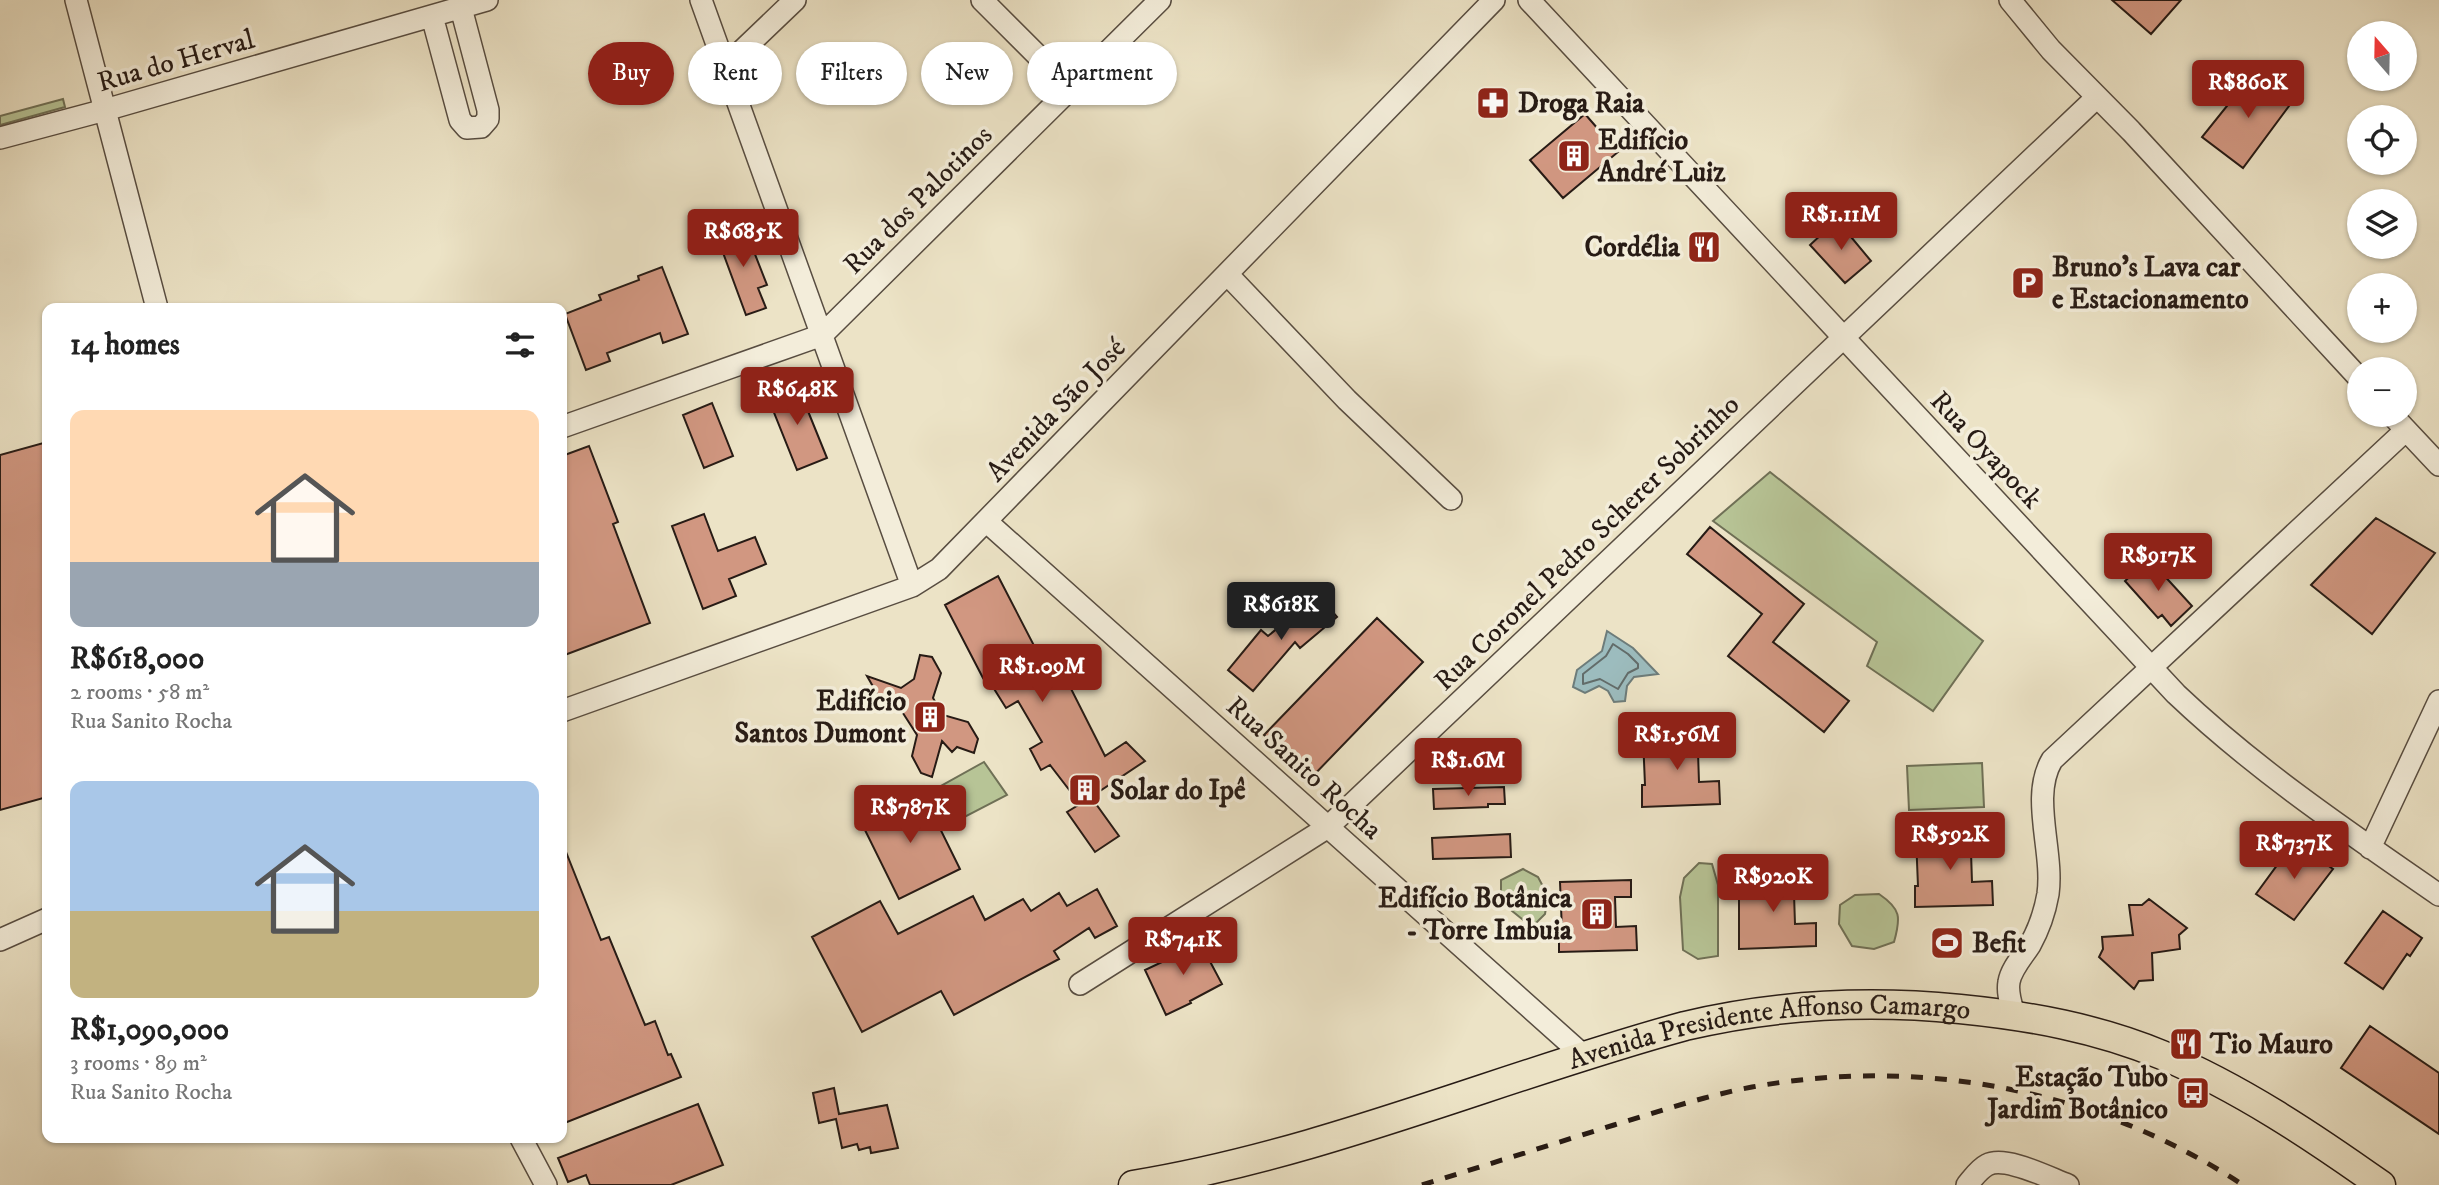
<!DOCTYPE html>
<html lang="en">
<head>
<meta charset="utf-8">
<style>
	:root { --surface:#fff; --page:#f2f2f2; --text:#222; --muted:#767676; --accent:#8f2418 }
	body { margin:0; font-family:"IM FELL DW Pica",serif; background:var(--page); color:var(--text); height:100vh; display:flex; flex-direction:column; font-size:26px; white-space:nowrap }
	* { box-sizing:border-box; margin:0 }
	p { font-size:23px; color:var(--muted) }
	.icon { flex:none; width:38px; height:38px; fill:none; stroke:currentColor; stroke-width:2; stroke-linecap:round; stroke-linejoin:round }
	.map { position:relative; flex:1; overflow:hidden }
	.panel { position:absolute; left:42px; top:303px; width:525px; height:840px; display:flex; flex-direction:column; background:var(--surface); border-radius:14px; box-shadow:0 2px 5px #0004 }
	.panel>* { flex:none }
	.guide { position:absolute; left:588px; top:42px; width:665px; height:63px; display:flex; gap:14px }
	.needle { width:46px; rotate:340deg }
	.fabs { position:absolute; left:2347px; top:21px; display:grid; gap:14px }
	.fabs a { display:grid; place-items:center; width:70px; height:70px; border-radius:50%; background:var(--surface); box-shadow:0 2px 5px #0004; font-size:35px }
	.price { position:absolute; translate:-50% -60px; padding:0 16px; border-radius:7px; background:var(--accent); color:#fff; font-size:23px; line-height:46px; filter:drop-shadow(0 2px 4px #0008) }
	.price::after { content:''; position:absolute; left:50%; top:42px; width:21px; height:16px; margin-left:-10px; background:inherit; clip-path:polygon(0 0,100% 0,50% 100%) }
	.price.selected { background:#222; color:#fff }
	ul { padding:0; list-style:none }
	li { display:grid; align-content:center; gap:14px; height:371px; padding:0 28px }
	li span { display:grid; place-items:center; height:217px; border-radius:14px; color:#555 }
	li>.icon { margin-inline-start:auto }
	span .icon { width:126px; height:126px; fill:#fffc; stroke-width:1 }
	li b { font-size:30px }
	h2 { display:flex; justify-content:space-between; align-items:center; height:84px; padding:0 28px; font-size:30px }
	.tag { padding:0 24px; border-radius:32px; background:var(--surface); box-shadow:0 2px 5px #0004; font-size:24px; line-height:63px }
	.tag.selected { background:var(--accent); color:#fff }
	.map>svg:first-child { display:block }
	.green { fill:#b7c496; stroke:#6f7056; stroke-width:2 }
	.water { fill:#9cbcbe; stroke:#6d7c7a; stroke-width:2 }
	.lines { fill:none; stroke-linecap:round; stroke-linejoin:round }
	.shore { stroke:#626c6a; stroke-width:2 }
	.building { fill:#d19781; stroke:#271b15; stroke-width:2 }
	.minor-casing { stroke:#584d41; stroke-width:24 }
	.major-casing { stroke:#271b15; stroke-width:31 }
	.minor { stroke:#f3edda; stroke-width:21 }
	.major { stroke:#ece3c6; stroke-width:28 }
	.rail { stroke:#271b15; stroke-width:5; stroke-dasharray:12 12; stroke-linecap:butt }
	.labels { text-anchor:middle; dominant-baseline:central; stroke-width:7; stroke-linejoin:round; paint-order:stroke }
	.street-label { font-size:28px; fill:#271b15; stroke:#f3edda }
	.poi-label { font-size:28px; font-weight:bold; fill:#271b15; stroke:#f3edda; text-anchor:start }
</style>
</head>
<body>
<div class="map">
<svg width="2439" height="1185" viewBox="0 0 2439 1185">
	<rect width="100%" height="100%" fill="#ece3c6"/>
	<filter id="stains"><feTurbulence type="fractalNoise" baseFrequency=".00286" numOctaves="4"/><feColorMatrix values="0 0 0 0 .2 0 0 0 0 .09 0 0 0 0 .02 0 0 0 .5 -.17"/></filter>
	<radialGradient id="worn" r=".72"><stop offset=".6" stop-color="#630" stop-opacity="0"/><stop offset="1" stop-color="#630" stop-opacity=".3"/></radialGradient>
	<path class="green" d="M63,99L65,107L0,125V116Z
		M1770,472L1983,641L1933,711L1867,666L1877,642L1713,521Z
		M984,762L1007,795L951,824L932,791Z
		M1982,763L1984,807L1909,810L1907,766Z
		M1699,863L1712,864L1718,885V956L1698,959L1683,950L1680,897L1684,878Z
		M1523,869L1538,877L1548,896L1545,914L1532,927L1501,902V880Z
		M1879,894C1901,909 1901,917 1894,942L1874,949L1852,946L1839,924L1840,905L1855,895Z"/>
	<path class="water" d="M1607,631L1633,648L1658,674L1634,677L1627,686L1625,701L1614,702L1608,691L1599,686L1585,693L1573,687L1577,670L1602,651Z"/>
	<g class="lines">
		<path class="shore" d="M1613,644L1628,654L1638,664V668L1628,673L1618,689L1600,679L1583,684V674L1606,656Z"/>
	</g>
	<path class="building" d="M2112,0H2181L2151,34Z
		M2255,71L2292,102L2243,168L2202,137Z
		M1585,114L1618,152L1563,198L1530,160Z
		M1837,220L1871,261L1845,283L1810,245Z
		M734,224L741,242L749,239L767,285L758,288L766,308L746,315L715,231Z
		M662,267L688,334L663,343L660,333L607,353L610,361L586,370L565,314L601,300L599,295L639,280L638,276Z
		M797,384L827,458L797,470L767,395Z
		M712,403L733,456L704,468L683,415Z
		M47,442V797L0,810V455Z
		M589,446L618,522L613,524L650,623L562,656V456Z
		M704,514L718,551L755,537L766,564L729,579L736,596L703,609L672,526Z
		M2376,518L2435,553L2372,634L2311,585Z
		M1710,527L1804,604L1773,642L1849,701L1824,732L1728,656L1762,614L1687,554Z
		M2149,559L2192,606L2171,626L2162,615L2158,618L2125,581Z
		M998,576L1044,665L1056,659L1105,756L1126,742L1145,761L1091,797L1119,836L1095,852L1067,812L1080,804L1050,765L1041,770L1030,749L1042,742L1018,701L1006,708L986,676L983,678L945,605Z
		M1318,595L1337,617L1300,648L1295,642L1253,691L1228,670L1261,630L1268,636Z
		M1377,618L1423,662L1310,779L1264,735Z
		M920,655L932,657L941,673L933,698L943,715L968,722L978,739L974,753L957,747L952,752L942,741L932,777L921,773L912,756L917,735L901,710L883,704L867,676L901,688L914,679Z
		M1714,734V751L1698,752L1699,782L1719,781L1720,804L1642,807V785H1645L1643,737Z
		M1504,787L1505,804H1488V807L1434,809L1433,789Z
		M921,790L960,869L899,899L860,820Z
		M1510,834L1511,857L1433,859L1432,838Z
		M1987,835V852H1971L1972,882L1992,881L1993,905L1915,907V886H1918L1916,837Z
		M2294,842L2333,869L2294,920L2256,894Z
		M562,847H564L601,940L609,937L645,1025L655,1021L668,1055L671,1054L681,1077L562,1124Z
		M1810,876L1811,893L1794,894L1795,924L1816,923V946L1739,949V879Z
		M1631,880V897H1615L1616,927L1636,926L1637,950L1559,952V931H1562L1560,882Z
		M1097,889L1117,926L1095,938L1089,928L1054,951L1059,959L954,1015L941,991L862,1032L812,937L880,901L898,934L973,896L985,920L1023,899L1031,911L1059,893L1067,906Z
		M2149,899L2187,928L2179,935L2180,949L2152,953L2153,980L2139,981L2134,989L2099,957L2103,949L2102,937L2133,935L2129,905H2142Z
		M2383,911L2422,938L2410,956L2407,954L2383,989L2345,963Z
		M1197,937L1222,984L1190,1001L1191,1003L1166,1015L1145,970L1179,954L1176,948Z
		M2370,1026L2439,1073V1134L2341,1068Z
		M834,1088L839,1114L887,1105L898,1148L871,1153L870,1147L859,1150L857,1144L842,1148L836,1119L819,1123L813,1093Z
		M698,1104L723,1165L671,1185H590L586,1175L568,1182L558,1158Z"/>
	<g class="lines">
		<defs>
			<path id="minor" d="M76,0L157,308
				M701,0L912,586
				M982,0L1071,89
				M1529,0L2176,694C2256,770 2348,832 2439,895
				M2010,0L2051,50L2131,131L2359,378
				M432,16L460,120L467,128L481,127L488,119V110L461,8
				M725,67L795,0
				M0,138L105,110L487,0
				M1228,275L1347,400L1451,499
				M2392,415L2439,465
				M562,427L822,335L1160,0
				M987,522L1584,1056
				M562,711L912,586L939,569L1494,0
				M2370,848L2439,701
				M0,940L47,919
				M1080,984L1328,827L2097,97
				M2014,1014C2011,1004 2007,993 2009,982C2011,969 2023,956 2030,945C2039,929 2045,911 2048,894C2054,851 2030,797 2052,760L2406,430
				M521,1138L546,1185
				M1967,1185C1973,1178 1979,1169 1987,1165C2005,1155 2049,1178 2068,1185"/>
			<g id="major">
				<path id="s1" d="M1133,1185C1323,1154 1501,1076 1685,1026C1777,1004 1867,1000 1960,1009C2030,1016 2097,1028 2162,1055C2240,1088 2312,1136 2381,1185"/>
			</g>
		</defs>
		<use href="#minor" class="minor-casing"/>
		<use href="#major" class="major-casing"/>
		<use href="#minor" class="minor"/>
		<use href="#major" class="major"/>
		<path class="rail" d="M1422,1185C1486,1165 1550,1145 1614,1125C1660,1111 1705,1096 1752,1087C1923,1056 2098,1090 2243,1185"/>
	</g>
	<defs>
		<symbol id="pharmacy-square" viewBox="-11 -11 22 22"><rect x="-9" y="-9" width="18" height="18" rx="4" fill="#8f2418" stroke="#f3edda"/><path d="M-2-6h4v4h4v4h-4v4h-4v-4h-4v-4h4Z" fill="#fff"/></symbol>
		<symbol id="building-square" viewBox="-11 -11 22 22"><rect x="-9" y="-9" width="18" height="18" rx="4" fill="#8f2418" stroke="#f3edda"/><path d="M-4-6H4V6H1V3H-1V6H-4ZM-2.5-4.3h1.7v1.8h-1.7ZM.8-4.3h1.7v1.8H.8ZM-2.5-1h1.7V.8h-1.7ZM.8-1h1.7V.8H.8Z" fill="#fff"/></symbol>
		<symbol id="restaurant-square" viewBox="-11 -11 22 22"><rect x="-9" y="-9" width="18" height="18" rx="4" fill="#8f2418" stroke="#f3edda"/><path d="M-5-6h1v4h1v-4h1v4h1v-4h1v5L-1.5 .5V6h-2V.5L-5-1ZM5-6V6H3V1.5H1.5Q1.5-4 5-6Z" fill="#fff"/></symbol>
		<symbol id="parking-square" viewBox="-11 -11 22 22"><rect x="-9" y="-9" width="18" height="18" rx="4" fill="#8f2418" stroke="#f3edda"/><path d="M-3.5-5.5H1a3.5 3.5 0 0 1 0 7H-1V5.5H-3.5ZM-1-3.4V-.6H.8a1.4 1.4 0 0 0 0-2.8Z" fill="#fff"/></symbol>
		<symbol id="stadium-square" viewBox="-11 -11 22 22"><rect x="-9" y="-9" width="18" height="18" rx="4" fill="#8f2418" stroke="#f3edda"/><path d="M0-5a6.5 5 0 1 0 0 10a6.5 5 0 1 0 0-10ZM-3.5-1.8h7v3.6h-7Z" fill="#fff"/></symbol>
		<symbol id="bus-square" viewBox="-11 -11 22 22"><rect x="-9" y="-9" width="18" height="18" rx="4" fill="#8f2418" stroke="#f3edda"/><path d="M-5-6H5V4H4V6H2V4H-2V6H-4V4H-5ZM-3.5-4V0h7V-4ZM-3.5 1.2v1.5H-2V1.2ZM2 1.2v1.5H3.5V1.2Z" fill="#fff"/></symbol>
	</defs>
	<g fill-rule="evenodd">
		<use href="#pharmacy-square" x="1474" y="84" width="38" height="38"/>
		<use href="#building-square" x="1555" y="137" width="38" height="38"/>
		<use href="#restaurant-square" x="1685" y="228" width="38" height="38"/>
		<use href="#parking-square" x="2009" y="264" width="38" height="38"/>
		<use href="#building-square" x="911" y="698" width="38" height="38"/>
		<use href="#building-square" x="1066" y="771" width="38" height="38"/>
		<use href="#building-square" x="1578" y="895" width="38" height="38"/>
		<use href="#stadium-square" x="1928" y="924" width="38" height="38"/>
		<use href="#restaurant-square" x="2167" y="1025" width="38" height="38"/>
		<use href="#bus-square" x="2174" y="1074" width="38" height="38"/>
	</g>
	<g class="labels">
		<g class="street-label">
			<text transform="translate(176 61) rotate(-16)">Rua do Herval</text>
			<text transform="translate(918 200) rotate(-45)">Rua dos Palotinos</text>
			<text transform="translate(1056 410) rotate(-46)">Avenida São José</text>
			<text transform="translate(1986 450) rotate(47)">Rua Oyapock</text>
			<text transform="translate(1587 543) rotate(-44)">Rua Coronel Pedro Scherer Sobrinho</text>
			<text transform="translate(1304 768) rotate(42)">Rua Sanito Rocha</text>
			<text stroke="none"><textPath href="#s1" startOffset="658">Avenida Presidente Affonso Camargo</textPath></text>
		</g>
		<g class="poi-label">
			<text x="1518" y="103">Droga Raia</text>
			<text x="1598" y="140">Edifício<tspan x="1598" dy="32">André Luiz</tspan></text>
			<text x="1680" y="247" text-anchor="end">Cordélia</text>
			<text x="2052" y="267">Bruno's Lava car<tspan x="2052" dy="32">e Estacionamento</tspan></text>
			<text x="906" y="701" text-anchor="end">Edifício<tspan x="906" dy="32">Santos Dumont</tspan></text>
			<text x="1110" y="790">Solar do Ipê</text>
			<text x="1572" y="898" text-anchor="end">Edifício Botânica<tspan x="1572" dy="32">- Torre Imbuia</tspan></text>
			<text x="1972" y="943">Befit</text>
			<text x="2210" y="1044">Tio Mauro</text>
			<text x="2168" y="1077" text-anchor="end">Estação Tubo<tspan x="2168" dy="32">Jardim Botânico</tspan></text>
		</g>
	</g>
	<rect width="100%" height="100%" filter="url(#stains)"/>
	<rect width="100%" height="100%" fill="url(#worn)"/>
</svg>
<div class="fabs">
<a><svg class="needle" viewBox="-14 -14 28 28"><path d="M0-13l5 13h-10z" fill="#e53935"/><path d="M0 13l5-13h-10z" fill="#767676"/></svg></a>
<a><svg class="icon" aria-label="locate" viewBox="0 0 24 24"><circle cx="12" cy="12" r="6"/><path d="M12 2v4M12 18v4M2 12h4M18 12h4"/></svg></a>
<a><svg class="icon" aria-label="layers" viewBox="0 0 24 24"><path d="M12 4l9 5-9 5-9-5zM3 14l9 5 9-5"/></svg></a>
<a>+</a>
<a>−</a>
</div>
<b class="price" style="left:2248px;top:120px">R$860K</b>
<b class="price" style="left:1841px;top:252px">R$1.11M</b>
<b class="price" style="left:743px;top:269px">R$685K</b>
<b class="price" style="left:797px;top:427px">R$648K</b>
<b class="price" style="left:2158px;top:593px">R$917K</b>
<b class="price selected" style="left:1281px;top:642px">R$618K</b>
<b class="price" style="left:1042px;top:704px">R$1.09M</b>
<b class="price" style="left:1677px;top:772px">R$1.56M</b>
<b class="price" style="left:1468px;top:798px">R$1.6M</b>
<b class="price" style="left:910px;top:845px">R$787K</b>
<b class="price" style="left:1950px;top:872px">R$592K</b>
<b class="price" style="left:2294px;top:881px">R$737K</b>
<b class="price" style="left:1773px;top:914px">R$920K</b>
<b class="price" style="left:1183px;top:977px">R$741K</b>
<div class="guide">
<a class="tag selected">Buy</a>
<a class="tag">Rent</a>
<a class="tag">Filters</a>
<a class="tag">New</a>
<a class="tag">Apartment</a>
</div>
<section class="panel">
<h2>14 homes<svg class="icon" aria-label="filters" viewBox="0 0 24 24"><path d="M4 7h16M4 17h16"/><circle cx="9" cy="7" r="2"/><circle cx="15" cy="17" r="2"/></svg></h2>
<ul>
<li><span style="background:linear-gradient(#ffd9b3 70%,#9aa5b1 0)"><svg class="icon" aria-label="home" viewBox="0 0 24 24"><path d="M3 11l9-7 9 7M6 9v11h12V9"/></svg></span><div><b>R$618,000</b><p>2 rooms · 58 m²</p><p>Rua Sanito Rocha</p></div></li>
<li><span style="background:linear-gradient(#a9c7e8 60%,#c2b280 0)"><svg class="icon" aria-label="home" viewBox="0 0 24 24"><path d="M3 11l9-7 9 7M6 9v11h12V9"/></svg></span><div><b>R$1,090,000</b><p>3 rooms · 89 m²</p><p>Rua Sanito Rocha</p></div></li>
</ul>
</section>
</div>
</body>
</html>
